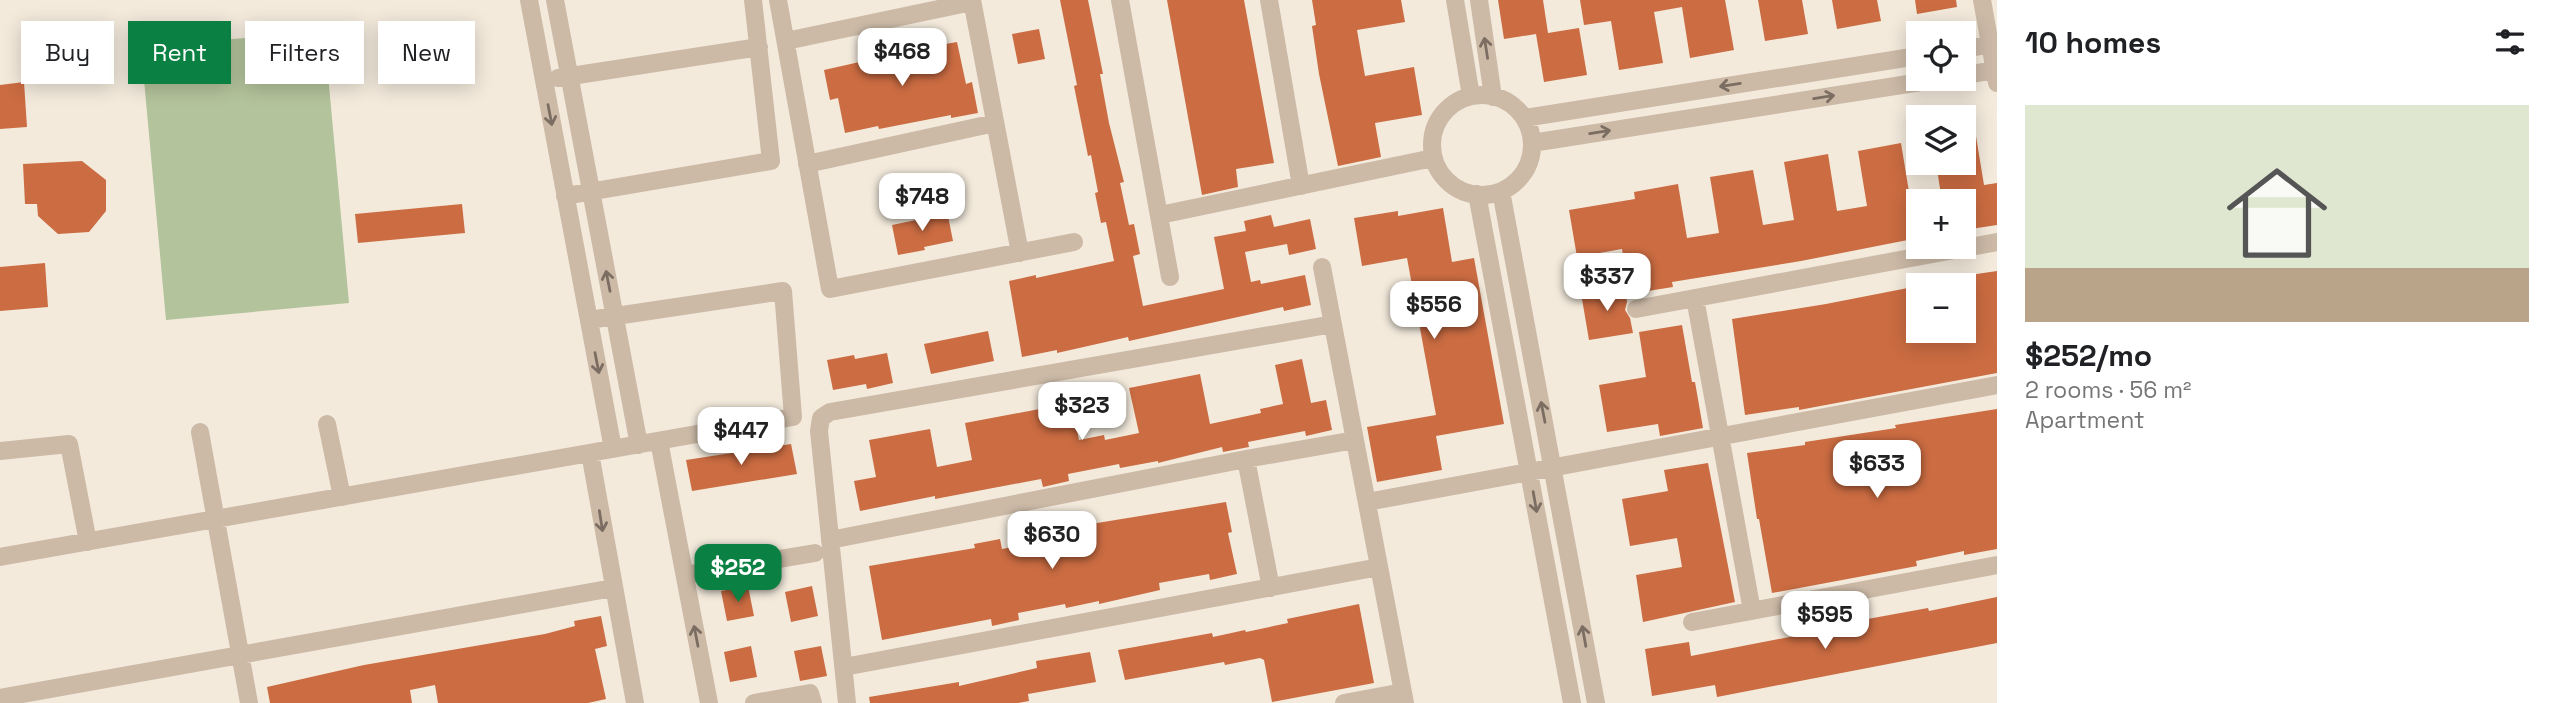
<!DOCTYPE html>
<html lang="en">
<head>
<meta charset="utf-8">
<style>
	:root { --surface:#fff; --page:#f6f6f6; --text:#202124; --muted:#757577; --line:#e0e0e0; --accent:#0b8043 }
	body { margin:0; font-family:"Space Grotesk",sans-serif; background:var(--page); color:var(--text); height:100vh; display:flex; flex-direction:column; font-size:26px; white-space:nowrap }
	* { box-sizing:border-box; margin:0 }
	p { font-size:23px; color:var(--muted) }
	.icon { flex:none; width:38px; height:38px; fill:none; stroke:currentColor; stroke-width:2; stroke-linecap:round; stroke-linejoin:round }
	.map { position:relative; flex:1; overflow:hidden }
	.details { display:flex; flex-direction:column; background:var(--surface); width:560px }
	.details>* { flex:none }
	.top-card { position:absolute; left:21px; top:21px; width:665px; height:63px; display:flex; gap:14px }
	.buttons { position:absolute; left:1906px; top:21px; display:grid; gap:14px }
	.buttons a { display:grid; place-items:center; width:70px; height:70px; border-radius:0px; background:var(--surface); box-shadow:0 4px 18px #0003; font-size:35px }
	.price { position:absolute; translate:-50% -60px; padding:0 16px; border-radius:14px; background:#fff; color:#222; font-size:23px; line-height:46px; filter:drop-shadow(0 2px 4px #0008) }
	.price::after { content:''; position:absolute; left:50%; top:42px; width:21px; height:16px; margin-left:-10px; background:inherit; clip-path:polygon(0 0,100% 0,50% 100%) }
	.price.current { background:var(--accent); color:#fff }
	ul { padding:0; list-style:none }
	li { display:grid; align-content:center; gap:14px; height:371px; padding:0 28px }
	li+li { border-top:2px solid var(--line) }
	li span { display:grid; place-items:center; height:217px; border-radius:0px; color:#555 }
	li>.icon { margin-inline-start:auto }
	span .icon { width:126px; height:126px; fill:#fffc; stroke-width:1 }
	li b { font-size:30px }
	h2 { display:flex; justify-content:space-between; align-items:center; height:84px; padding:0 28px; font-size:30px }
	.pill { padding:0 24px; border-radius:0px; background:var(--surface); box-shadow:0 4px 18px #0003; font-size:24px; line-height:63px }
	.pill.current { background:var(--accent); color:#fff }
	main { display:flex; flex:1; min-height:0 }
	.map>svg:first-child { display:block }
	.green { fill:#b3c39b }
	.building { fill:#cb6c42 }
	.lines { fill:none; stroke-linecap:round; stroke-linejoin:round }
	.street { stroke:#ccbaa7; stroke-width:18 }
	.oneway { stroke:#7b6d61 }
</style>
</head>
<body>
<main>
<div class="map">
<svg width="1997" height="703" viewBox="0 0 1997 703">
	<rect width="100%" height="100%" fill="#f3eadc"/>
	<path class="green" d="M324,31L349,303L166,320L141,47Z"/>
	<path class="building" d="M1060,0H1088L1103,74H1100L1109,123L1124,182L1120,183L1129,225L1134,224L1140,254L1133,256L1143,306L1224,289L1214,237L1246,231L1244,221L1271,215L1274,227L1310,219L1316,249L1289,255L1287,244L1245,252L1251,282L1260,280L1261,284L1305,275L1311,305L1284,311L1283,307L1129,341L1128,337L1057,353V350L1022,357L1009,281L1036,275V278L1114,261L1106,222L1101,223L1095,193L1098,192L1091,155L1088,156L1074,86L1077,85Z
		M1167,0H1244L1274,163L1236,169L1238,187L1202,195Z
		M1312,0H1401L1405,22L1357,30L1365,76L1414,67L1422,115L1375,123L1381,157L1338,166L1319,74L1312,26L1316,25Z
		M1498,0H1543L1548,33L1579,28L1587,75L1544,82L1536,34L1504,39Z
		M1580,0H1725L1734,50L1690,58L1682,7L1654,12L1663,63L1619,70L1611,21L1584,25Z
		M1758,0H1802L1808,34L1765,41Z
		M1832,0H1877L1881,21L1837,29Z
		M1915,0H1956L1957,7L1917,14Z
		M1039,29L1045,59L1018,64L1012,34Z
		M957,42L966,84L972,82L978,113L951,118V115L879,129L878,126L845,133L838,98L830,100L824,70L864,61L863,56L889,50L890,54Z
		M24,82L27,127L0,129V85Z
		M1975,130L1984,185L1997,183V225L1964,230V201H1942L1936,163H1964V132Z
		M1901,143L1910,198L1918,197V238L1801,261L1672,282L1673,287L1629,294L1622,249L1577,257L1569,210L1635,199L1634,192L1678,184L1687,238L1719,233L1710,177L1753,170L1763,225L1794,220L1784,162L1828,154L1837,211L1867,206L1858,151Z
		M82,161L106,180V211L89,232L58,234L38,216L37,204H25L23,164Z
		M462,204L465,233L358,243L355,214Z
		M1443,208L1452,262L1474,258L1504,424L1436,436L1442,470L1377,482L1367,427L1436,415L1407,258L1362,266L1354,218L1398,211V216Z
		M947,211L953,241L924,247L925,250L898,255L892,225L921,219L920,216Z
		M45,263L48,307L0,311V267Z
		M1997,271V373L1799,410V407L1745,415L1732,319L1826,304L1918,286V338L1964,331L1963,276Z
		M1625,286L1627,302L1625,310L1630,318L1633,333L1589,340L1581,293Z
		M1682,325L1692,382H1695L1703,428L1660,436L1658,424L1607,432L1599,385L1646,377L1639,332Z
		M988,331L994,361L931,374L924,344Z
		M887,353L893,383L867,389L866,384L833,390L827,360L854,355L855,359Z
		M1302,359L1311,403L1326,400L1332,430L1306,436L1305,431L1248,442L1249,447L1223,452L1222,447L1158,463V461L1120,468L1119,464L1068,474L1069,481L1043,487L1041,479L935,499V496L860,511L854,481L876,477L869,440L930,429L937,467L972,460L965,423L1071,403L1079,440L1104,435L1105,440L1139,433L1129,388L1200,374L1210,424L1261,413L1260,409L1283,404L1275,365Z
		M1997,409V549L1964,555V551L1916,561L1917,566L1772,593L1759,519H1757L1747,453L1805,445V442L1896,428L1895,425Z
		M791,444L797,474L692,491L686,460Z
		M1708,463L1735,602L1643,622L1636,575L1682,567L1677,538L1630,546L1622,499L1668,491L1664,470Z
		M1226,502L1232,532L1228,533L1237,574L1210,580L1209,574L1159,583L1160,590L1099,604V601L1066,608L1065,604L1018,613L1019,620L992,626L991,619L882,640L869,566L975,548L974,544L1000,539L1002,549L1040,541V544L1093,533L1091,524Z
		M748,586L754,616L727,621L721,591Z
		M812,586L818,616L791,622L785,592Z
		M1997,597V643L1717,697L1715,685L1652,696L1645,649L1689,642L1691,656L1851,625V622L1928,608L1929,611Z
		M1359,604L1374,683L1272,702L1264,660L1260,658L1225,665L1224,662L1125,680L1118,650L1212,633L1213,637L1245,630L1246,632L1288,623L1287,619Z
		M601,616L607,646L595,649L606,699L588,703H438L435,685L410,690L412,703H270L267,687L364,665L545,634L575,626L574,621Z
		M751,646L757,677L730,682L724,652Z
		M821,646L827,676L800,681L794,651Z
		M1090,652L1096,682L1028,694L1029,701L1018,703H870L869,697L959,682V686L1037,668L1036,661Z"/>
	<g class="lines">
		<path class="street" d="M529,0L613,449
			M555,0L639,445
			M778,0L830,289L1074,242
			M972,0L1020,253
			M1120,0L1170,277
			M1269,0L1301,186
			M1455,0L1471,96
			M1479,0L1493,97
			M1982,0L1997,83
			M786,41L972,2
			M1964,49L1997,43
			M1964,75L1997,70
			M558,78L759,47
			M1432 145a50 50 0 1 1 100 0a50 50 0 1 1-100 0Z
			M1524,118L1918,56
			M1532,143L1940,79
			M807,164L995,123
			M1501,191L1596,703
			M1477,194L1572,703
			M565,196L771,161L753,0
			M1160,215L1433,158
			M1322,267L1405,703
			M1695,298L1752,611
			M1636,309L1997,242
			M327,424L342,497
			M200,432L249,703
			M659,441L709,703
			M0,451L69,444L88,542
			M590,453L635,703
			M1246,459L1271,588
			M1367,502L1997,385
			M830,540L1246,459L1355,440
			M0,557L793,417L783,291L589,320
			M685,575L815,553
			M1692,622L1997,565
			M844,667L1379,567
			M0,698L613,588
			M754,703L810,693L813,703
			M847,703L819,431L821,418L830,412L1333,324
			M1344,703L1403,692"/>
	</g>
	<defs><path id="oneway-shaft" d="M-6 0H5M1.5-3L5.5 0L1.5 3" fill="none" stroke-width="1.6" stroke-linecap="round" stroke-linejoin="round" transform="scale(1.75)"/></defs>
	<g class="oneway">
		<use href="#oneway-shaft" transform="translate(1486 48) rotate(-99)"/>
		<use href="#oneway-shaft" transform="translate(1730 85) rotate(171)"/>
		<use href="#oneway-shaft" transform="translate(1824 97) rotate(-9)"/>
		<use href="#oneway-shaft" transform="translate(550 115) rotate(79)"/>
		<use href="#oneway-shaft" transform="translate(1600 132) rotate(-9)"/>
		<use href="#oneway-shaft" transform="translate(608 281) rotate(-101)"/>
		<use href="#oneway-shaft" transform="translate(597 363) rotate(79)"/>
		<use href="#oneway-shaft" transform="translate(1543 412) rotate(-101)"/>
		<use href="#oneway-shaft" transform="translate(1535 502) rotate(80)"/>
		<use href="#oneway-shaft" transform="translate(601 521) rotate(81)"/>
		<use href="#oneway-shaft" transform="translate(696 636) rotate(-101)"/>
		<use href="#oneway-shaft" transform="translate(1584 636) rotate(-100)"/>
	</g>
</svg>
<div class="buttons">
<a><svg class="icon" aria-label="locate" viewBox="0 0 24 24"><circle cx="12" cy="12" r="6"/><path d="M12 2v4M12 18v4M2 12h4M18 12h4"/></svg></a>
<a><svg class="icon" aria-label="layers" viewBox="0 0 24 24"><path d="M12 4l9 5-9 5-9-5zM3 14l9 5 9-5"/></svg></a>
<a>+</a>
<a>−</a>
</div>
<b class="price" style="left:902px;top:88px">$468</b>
<b class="price" style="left:922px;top:233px">$748</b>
<b class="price" style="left:1607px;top:313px">$337</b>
<b class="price" style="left:1434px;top:341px">$556</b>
<b class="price" style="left:1082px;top:442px">$323</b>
<b class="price" style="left:741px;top:467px">$447</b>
<b class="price" style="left:1877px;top:500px">$633</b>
<b class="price" style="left:1052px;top:571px">$630</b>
<b class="price current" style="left:738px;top:604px">$252</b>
<b class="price" style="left:1825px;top:651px">$595</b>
<div class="top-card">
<a class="pill">Buy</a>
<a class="pill current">Rent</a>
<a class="pill">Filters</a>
<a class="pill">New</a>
</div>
</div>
<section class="details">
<h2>10 homes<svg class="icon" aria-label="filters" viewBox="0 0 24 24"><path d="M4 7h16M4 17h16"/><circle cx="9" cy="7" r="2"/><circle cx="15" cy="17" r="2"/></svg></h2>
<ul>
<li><span style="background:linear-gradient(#dfe7d0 75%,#b9a48a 0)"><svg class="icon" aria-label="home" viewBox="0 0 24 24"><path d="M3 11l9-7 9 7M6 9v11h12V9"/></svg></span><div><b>$252/mo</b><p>2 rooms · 56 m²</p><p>Apartment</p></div></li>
</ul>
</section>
</main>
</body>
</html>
